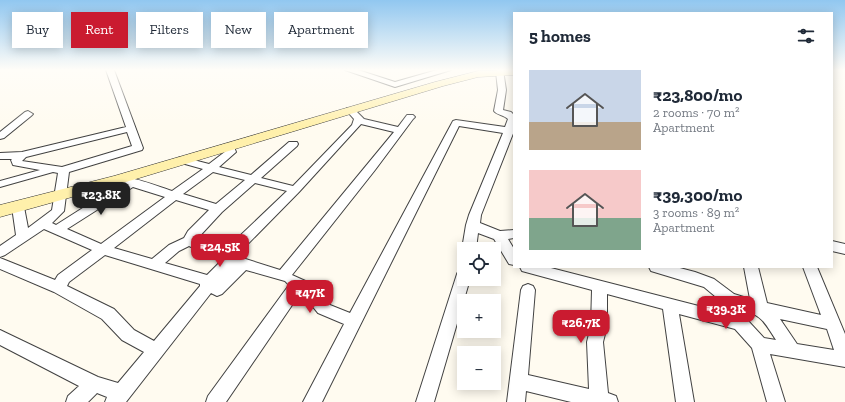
<!DOCTYPE html>
<html lang="en">
<head>
<meta charset="utf-8">
<style>
	:root { --surface:#fff; --page:#f2f2f3; --text:#1f2937; --muted:#747a83; --accent:#ca1b30 }
	body { margin:0; font-family:"Zilla Slab",serif; background:var(--page); color:var(--text); height:100vh; display:flex; flex-direction:column; font-size:15px; white-space:nowrap }
	* { box-sizing:border-box; margin:0 }
	p { font-size:13px; color:var(--muted) }
	.icon { flex:none; width:22px; height:22px; fill:none; stroke:currentColor; stroke-width:2; stroke-linecap:round; stroke-linejoin:round }
	.map { position:relative; flex:1; overflow:hidden }
	.details { position:absolute; left:513px; top:12px; width:320px; height:256px; display:flex; flex-direction:column; background:var(--surface); border-radius:0px; box-shadow:0 2px 10px #0003 }
	.details>* { flex:none }
	.banner { position:absolute; left:12px; top:12px; width:380px; height:36px; display:flex; gap:8px }
	.buttons { position:absolute; left:457px; top:242px; display:grid; gap:8px }
	.buttons a { display:grid; place-items:center; width:44px; height:44px; border-radius:0px; background:var(--surface); box-shadow:0 2px 10px #0003; font-size:20px }
	.price { position:absolute; translate:-50% -34px; padding:0 9px; border-radius:8px; background:var(--accent); color:#fff; font-size:13px; line-height:26px; filter:drop-shadow(0 1px 2px #0008) }
	.price::after { content:''; position:absolute; left:50%; top:24px; width:12px; height:9px; margin-left:-6px; background:inherit; clip-path:polygon(0 0,100% 0,50% 100%) }
	.price.active { background:#222; color:#fff }
	ul { padding:0; list-style:none }
	li { display:flex; align-items:center; gap:12px; height:100px; padding:0 16px }
	li span { display:grid; place-items:center; flex:none; width:112px; height:80px; border-radius:0px; color:#555 }
	li>.icon { margin-inline-start:auto }
	span .icon { width:48px; height:48px; fill:#fffc; stroke-width:1 }
	li b { font-size:17px }
	h2 { display:flex; justify-content:space-between; align-items:center; height:48px; padding:0 16px; font-size:17px }
	.pill { padding:0 14px; border-radius:0px; background:var(--surface); box-shadow:0 2px 10px #0003; font-size:14px; line-height:36px }
	.pill.active { background:var(--accent); color:#fff }
	.map>svg:first-child { display:block }
	.lines { fill:none; stroke-linecap:round; stroke-linejoin:round }
	.street-casing { stroke:#424242; stroke-width:2 }
	.secondary-casing { stroke:#313131; stroke-width:1 }
	.street { fill:#fff; fill-rule:evenodd }
	.secondary { fill:#fff0ab; fill-rule:evenodd }
</style>
</head>
<body>
<div class="map">
<svg width="845" height="402" viewBox="0 0 845 402">
	<rect width="100%" height="100%" fill="#fffbf0"/>
	<g class="lines">
		<defs>
			<path id="street" d="M106,70H114L143,148L142,150L69,172L64,211L52,223L56,225L122,183L116,181L114,179L116,177C126,174 160,187 172,191L203,169L178,162L177,160L178,158L182,157L209,164L226,151L224,146L229,143L233,144L236,152L219,167L251,175L289,142H297L298,144L297,146L261,178L293,186L352,125L354,119L346,110L347,108H353L364,119L398,127L407,115H413L415,117L413,119L375,170L292,275L312,284L330,305L350,313L453,121L456,120L505,127L508,119C504,115 497,115 494,111L498,90L496,72L497,70H503L506,90L503,110L511,112L514,115V131L481,215L480,223L500,231L514,230V238L508,239L514,249V265L509,264L494,239L478,233L476,249H464V252L462,249L466,225L469,215L503,133L459,126L322,402H303L344,324L318,313L301,292L226,402H206L208,396L289,285L285,281L246,270L222,294L217,296L211,293L126,402H105L107,397L97,393L88,402H66L68,396L79,386L0,345V330L98,377L118,383L144,352L122,340L102,319L54,292L0,269V258L55,280L58,275L92,250L44,229L5,255L0,257V246L16,235L12,207L14,204H22L24,207L28,228L52,210L58,173L53,172L0,187V181L40,170L13,165L11,160L12,159H0V153L22,152L126,127ZM361,124L394,132L280,270L236,256L299,192ZM127,132L132,146L62,167L22,161L26,157ZM213,172L245,180L216,204L183,194ZM255,183L287,191L224,251L197,239L222,212ZM133,187L165,197L101,244L67,229ZM176,200L209,210L188,231L184,238L169,245L152,259L114,248ZM189,246L221,261L207,275L165,263L179,251ZM105,255L200,284V286L154,341L134,330L114,309L67,286L69,282Z
				M345,70H358L395,82L437,70H451L395,87Z
				M28,111L33,114L31,116L4,138L0,139V132L25,112Z
				M832,241L845,244V254L832,251Z
				M520,267H547L722,312V302L704,287L651,271L649,267H676L695,272L714,279L734,294L750,299L744,267H758L767,303L821,315L803,267H817L845,334V367L770,354L785,402H767L752,348L735,329L679,314L694,402H676L663,309L607,294V326L603,342L608,393L616,396L618,402H571L526,391L525,402H507L521,290L523,286L528,284L533,286L535,290L528,375L589,389L587,342L591,326L592,290L522,271ZM737,308C762,315 763,320 776,340L764,338L738,310ZM780,319L827,329L834,350L797,344Z
				M464,269V279H470L434,402H416L457,274L459,270Z"/>
			<path id="secondary" d="M514,70V75L478,77L443,86L126,182L0,217V205L114,176L435,82L478,71Z"/>
		</defs>
		<use href="#street" class="street-casing"/>
		<use href="#secondary" class="secondary-casing"/>
		<use href="#street" class="street"/>
		<use href="#secondary" class="secondary"/>
	</g>
	<linearGradient id="sky" x2="0" y2="1"><stop stop-color="#91c7f0"/><stop offset="0.55" stop-color="#fffdf8"/><stop offset="1" stop-color="#fffdf8" stop-opacity="0"/></linearGradient>
	<rect width="845" height="127" fill="url(#sky)"/>
</svg>
<div class="buttons">
<a><svg class="icon" aria-label="locate" viewBox="0 0 24 24"><circle cx="12" cy="12" r="6"/><path d="M12 2v4M12 18v4M2 12h4M18 12h4"/></svg></a>
<a>+</a>
<a>−</a>
</div>
<b class="price active" style="left:101px;top:216px">₹23.8K</b>
<b class="price" style="left:220px;top:268px">₹24.5K</b>
<b class="price" style="left:310px;top:314px">₹47K</b>
<b class="price" style="left:726px;top:330px">₹39.3K</b>
<b class="price" style="left:581px;top:344px">₹26.7K</b>
<div class="banner">
<a class="pill">Buy</a>
<a class="pill active">Rent</a>
<a class="pill">Filters</a>
<a class="pill">New</a>
<a class="pill">Apartment</a>
</div>
<section class="details">
<h2>5 homes<svg class="icon" aria-label="filters" viewBox="0 0 24 24"><path d="M4 7h16M4 17h16"/><circle cx="9" cy="7" r="2"/><circle cx="15" cy="17" r="2"/></svg></h2>
<ul>
<li><span style="background:linear-gradient(#c9d6e8 65%,#b9a48a 0)"><svg class="icon" aria-label="home" viewBox="0 0 24 24"><path d="M3 11l9-7 9 7M6 9v11h12V9"/></svg></span><div><b>₹23,800/mo</b><p>2 rooms · 70 m²</p><p>Apartment</p></div></li>
<li><span style="background:linear-gradient(#f6c9c9 60%,#7fa58c 0)"><svg class="icon" aria-label="home" viewBox="0 0 24 24"><path d="M3 11l9-7 9 7M6 9v11h12V9"/></svg></span><div><b>₹39,300/mo</b><p>3 rooms · 89 m²</p><p>Apartment</p></div></li>
</ul>
</section>
</div>
</body>
</html>
